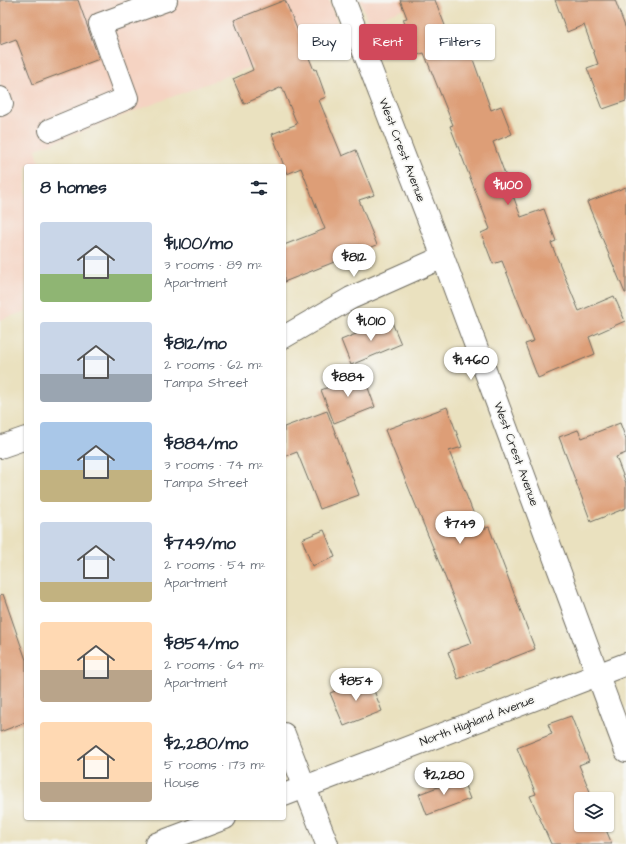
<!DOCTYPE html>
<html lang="en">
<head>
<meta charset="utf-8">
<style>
	:root { --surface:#fff; --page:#f2f2f3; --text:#1f2937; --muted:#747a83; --accent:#d1495b }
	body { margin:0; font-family:"Architects Daughter",sans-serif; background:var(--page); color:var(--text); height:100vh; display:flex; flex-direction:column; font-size:15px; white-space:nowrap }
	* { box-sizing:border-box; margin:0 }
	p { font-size:13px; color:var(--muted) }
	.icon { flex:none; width:22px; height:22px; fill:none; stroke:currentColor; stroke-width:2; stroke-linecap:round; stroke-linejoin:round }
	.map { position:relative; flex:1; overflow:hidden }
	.drawer { position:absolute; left:24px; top:164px; width:262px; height:656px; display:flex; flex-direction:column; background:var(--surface); border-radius:4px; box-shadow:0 1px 3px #0004 }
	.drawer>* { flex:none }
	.hud { position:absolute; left:298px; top:24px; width:268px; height:36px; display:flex; gap:8px }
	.buttons { position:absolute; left:574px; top:792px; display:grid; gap:8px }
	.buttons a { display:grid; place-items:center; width:40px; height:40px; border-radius:4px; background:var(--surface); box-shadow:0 1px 3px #0004; font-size:20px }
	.price { position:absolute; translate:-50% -34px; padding:0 9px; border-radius:14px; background:#fff; color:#222; font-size:13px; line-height:26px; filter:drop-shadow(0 1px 2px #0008) }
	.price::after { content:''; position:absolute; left:50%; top:24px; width:12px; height:9px; margin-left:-6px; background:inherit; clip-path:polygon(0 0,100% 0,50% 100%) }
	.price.active { background:var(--accent); color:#fff }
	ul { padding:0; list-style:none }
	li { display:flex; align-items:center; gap:12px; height:100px; padding:0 16px }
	li span { display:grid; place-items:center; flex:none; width:112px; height:80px; border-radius:4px; color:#555 }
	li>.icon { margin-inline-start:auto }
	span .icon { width:48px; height:48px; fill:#fffc; stroke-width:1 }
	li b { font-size:17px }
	h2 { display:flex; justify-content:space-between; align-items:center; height:48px; padding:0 16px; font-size:17px }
	.tag { padding:0 14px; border-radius:4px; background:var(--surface); box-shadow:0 1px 3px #0004; font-size:14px; line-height:36px }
	.tag.active { background:var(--accent); color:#fff }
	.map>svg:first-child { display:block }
	.built { fill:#f5d3c2 }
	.building { fill:#dd9e77 }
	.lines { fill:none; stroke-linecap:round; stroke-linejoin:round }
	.minor-casing { stroke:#6e6b5f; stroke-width:24 }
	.major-casing { stroke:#6e6b5f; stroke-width:24 }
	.minor { stroke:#fff; stroke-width:22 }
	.major { stroke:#fff; stroke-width:22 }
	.labels { text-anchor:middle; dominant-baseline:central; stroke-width:3.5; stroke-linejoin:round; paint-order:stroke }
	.street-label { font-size:12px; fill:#2b2b2b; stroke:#f6f6f2 }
</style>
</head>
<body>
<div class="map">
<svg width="626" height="844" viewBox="0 0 626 844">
	<rect width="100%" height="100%" fill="#f6f6f2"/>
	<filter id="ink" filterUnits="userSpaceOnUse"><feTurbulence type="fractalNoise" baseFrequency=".025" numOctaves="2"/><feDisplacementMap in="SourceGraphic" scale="8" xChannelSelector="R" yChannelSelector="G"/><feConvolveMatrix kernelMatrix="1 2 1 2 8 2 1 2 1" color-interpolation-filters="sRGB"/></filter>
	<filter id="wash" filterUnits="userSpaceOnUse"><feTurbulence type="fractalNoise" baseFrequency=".012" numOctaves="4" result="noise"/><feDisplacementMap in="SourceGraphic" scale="16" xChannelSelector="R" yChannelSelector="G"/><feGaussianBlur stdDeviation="0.9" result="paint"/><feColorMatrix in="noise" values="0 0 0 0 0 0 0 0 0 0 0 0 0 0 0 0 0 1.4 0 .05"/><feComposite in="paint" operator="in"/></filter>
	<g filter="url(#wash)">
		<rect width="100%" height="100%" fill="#eae1bf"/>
		<path class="built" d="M0,0H329L341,32L36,149L40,166H26V311L0,320Z
			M360,0H426L368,22Z"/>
		<g id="blocks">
			<path class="building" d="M0,0H78L99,59L33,84L16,39L0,45Z
				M285,0L314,70L316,69L326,97L319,100L342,156L356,150L374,195L359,200L377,245L284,282V245L325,229L301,168L287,174L272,134L297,124L282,87L244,104L233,79L253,70L234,20Z
				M400,0H435L457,56L470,51L491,110L501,106L512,134L493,142L521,217L544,209L556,241L551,243L579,311L614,296L625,321L589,337L595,354L538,378L525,344L534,341L502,261L493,264L481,233L490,229L450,126L453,125L424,53L417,55L403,19L407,18Z
				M555,0H615L626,29V101L603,109L587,68L598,64L584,25L567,32Z
				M626,187V293H625L587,202Z
				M391,320L401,344L351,365L341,340Z
				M363,374L375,407L334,423L321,390Z
				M447,407L462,447L449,451L480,530L489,527L535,649L458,679L448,652L472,643L385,430Z
				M327,411L359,495L320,509L297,452L284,457V427Z
				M620,423L626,439V453L616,457L626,483V508L591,522L559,437L578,430L582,438Z
				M324,530L335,557L312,566L302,539Z
				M3,594L26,660V722L0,732V595Z
				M369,678L382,711L344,726L330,693Z
				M571,716L589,761L579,765L593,799H581V825H604L612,844H551L530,796L536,794L517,748L552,734L548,724Z
				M462,778L470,799L427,815L419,794Z"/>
		</g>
	</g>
	<g filter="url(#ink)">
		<use href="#blocks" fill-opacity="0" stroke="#6e6b5f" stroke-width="1"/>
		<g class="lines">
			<defs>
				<path id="minor" d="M344,0L443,257L626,751
					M0,98L2,104L0,105
					M50,130L127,98L100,24L166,0
					M284,337L351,298L443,257
					M0,447L26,438
					M284,734L327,844"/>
				<path id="major" d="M284,795L626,664
					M156,844L225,818"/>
			</defs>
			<use href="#minor" class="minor-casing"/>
			<use href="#major" class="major-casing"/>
			<use href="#minor" class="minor"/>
			<use href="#major" class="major"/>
		</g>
	</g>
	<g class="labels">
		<g class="street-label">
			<text transform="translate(402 150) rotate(69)">West Crest Avenue</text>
			<text transform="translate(516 454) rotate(70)">West Crest Avenue</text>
			<text transform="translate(477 721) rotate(-21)">North Highland Avenue</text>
		</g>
	</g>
</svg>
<div class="buttons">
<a><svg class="icon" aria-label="layers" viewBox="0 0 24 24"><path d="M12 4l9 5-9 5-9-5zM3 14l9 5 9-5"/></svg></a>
</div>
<b class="price active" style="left:508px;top:206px">$1,100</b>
<b class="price" style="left:354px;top:278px">$812</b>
<b class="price" style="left:371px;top:342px">$1,010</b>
<b class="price" style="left:471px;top:381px">$1,460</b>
<b class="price" style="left:348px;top:398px">$884</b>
<b class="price" style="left:460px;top:545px">$749</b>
<b class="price" style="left:356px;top:702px">$854</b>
<b class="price" style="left:444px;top:796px">$2,280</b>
<div class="hud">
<a class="tag">Buy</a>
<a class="tag active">Rent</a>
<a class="tag">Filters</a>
</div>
<section class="drawer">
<h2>8 homes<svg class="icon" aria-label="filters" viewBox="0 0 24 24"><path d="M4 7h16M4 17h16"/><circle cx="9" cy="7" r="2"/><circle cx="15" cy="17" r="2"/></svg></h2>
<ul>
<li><span style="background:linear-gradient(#c9d6e8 65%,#8fb573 0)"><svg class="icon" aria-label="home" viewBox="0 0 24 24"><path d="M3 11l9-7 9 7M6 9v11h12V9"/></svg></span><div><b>$1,100/mo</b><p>3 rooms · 89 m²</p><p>Apartment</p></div></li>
<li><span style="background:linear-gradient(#c9d6e8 65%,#9aa5b1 0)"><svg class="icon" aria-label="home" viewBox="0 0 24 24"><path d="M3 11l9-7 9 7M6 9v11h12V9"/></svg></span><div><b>$812/mo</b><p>2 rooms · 62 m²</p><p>Tampa Street</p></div></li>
<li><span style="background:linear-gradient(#a9c7e8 60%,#c2b280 0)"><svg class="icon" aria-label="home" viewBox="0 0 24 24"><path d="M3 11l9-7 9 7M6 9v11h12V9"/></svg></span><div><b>$884/mo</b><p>3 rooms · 74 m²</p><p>Tampa Street</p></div></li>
<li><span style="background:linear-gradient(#c9d6e8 75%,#c2b280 0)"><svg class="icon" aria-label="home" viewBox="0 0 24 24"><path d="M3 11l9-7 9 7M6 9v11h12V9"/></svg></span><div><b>$749/mo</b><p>2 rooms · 54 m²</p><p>Apartment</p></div></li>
<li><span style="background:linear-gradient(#ffd9b3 60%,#b9a48a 0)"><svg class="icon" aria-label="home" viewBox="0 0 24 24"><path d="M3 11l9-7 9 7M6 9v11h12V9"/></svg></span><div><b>$854/mo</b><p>2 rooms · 64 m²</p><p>Apartment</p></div></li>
<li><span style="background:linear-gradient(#ffd9b3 75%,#b9a48a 0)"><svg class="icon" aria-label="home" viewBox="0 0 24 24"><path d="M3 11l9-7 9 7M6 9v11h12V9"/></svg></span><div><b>$2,280/mo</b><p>5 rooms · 173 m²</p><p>House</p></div></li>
</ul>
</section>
</div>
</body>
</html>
